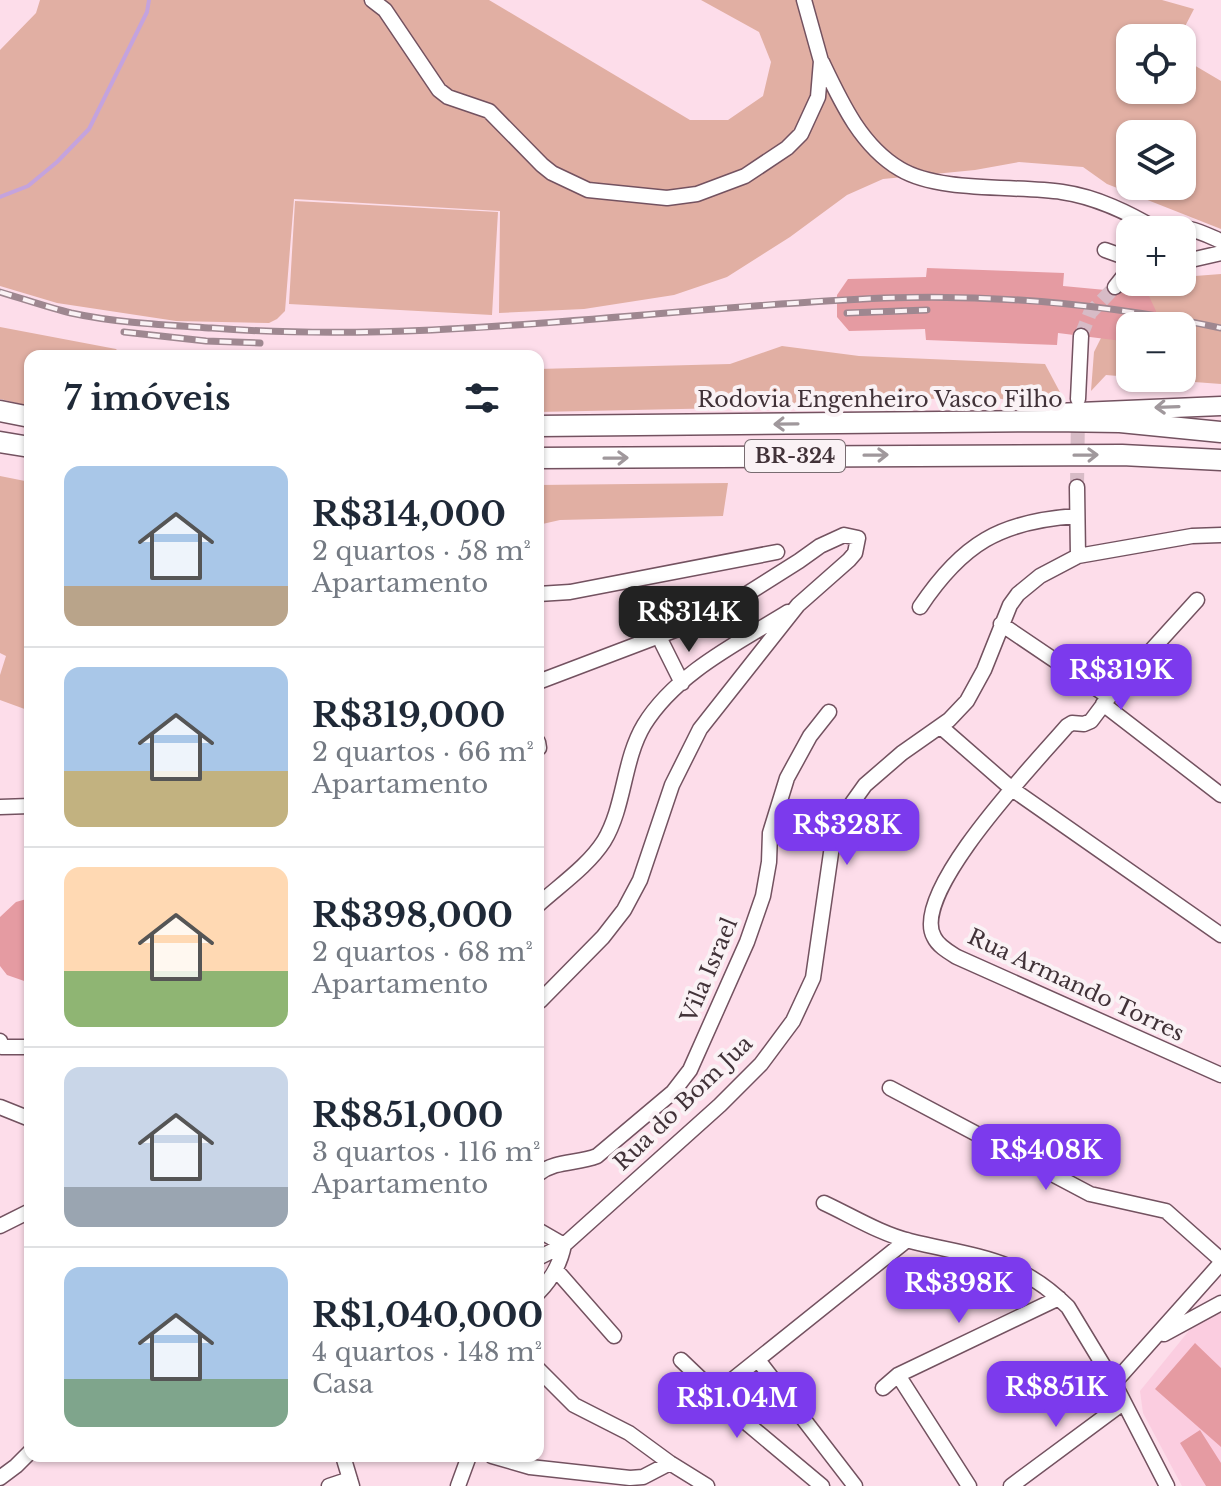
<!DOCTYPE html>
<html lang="pt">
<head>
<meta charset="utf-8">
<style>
	:root { --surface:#fff; --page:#f2f2f3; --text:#1f2937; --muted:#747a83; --line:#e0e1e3; --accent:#7c3aed }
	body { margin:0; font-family:"Libre Baskerville",serif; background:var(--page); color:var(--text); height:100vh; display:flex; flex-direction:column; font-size:30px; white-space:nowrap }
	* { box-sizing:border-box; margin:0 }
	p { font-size:26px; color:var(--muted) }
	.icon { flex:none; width:44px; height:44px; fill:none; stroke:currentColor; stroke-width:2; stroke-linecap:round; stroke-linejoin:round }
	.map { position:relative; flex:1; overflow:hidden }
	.panel { position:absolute; left:24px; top:350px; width:520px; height:1112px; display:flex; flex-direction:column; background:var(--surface); border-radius:16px; box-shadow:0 2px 6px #0004 }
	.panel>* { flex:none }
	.fabs { position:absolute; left:1116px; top:24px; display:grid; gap:16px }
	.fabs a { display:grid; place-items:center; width:80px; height:80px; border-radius:16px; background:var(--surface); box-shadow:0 2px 6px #0004; font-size:40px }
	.price { position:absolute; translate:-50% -68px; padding:0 18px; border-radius:16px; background:var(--accent); color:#fff; font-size:26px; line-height:52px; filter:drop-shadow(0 2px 4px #0008) }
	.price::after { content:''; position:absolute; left:50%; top:48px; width:24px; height:18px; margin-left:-12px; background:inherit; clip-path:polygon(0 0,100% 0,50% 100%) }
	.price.on { background:#222; color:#fff }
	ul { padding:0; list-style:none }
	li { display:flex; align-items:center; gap:24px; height:200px; padding:0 40px }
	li+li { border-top:2px solid var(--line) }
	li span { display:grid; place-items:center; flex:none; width:224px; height:160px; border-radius:16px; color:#555 }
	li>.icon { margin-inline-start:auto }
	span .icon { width:96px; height:96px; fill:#fffc; stroke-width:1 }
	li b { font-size:34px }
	h2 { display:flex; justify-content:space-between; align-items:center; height:96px; padding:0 40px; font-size:34px }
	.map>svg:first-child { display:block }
	.built { fill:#fbcde0 }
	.green { fill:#e1afa3; fill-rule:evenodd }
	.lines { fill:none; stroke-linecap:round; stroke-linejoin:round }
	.stream { stroke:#c4a3dd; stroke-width:4 }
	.building { fill:#e59ba2 }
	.minor-tunnel { stroke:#d7bbc6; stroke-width:14; stroke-dasharray:14 7; stroke-linecap:butt }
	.minor-casing { stroke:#735260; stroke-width:17 }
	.major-casing { stroke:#735260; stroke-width:21 }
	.highway-casing { stroke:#735260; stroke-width:23 }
	.minor { stroke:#fff; stroke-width:14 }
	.major { stroke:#fff; stroke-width:18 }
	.highway { stroke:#fff; stroke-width:20 }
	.rail-casing { stroke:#9e8790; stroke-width:7 }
	.rail { stroke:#faf2f5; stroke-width:4; stroke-dasharray:12; stroke-linecap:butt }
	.oneway { stroke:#a0989c }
	.labels { text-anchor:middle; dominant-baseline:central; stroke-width:8; stroke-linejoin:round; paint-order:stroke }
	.shield { fill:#faf2f5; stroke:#786c71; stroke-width:2 }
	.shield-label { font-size:20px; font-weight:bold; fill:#413238 }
	.street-label { font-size:22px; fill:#413238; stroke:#faf2f5 }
</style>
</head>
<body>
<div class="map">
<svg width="1221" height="1486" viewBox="0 0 1221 1486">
	<rect width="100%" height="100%" fill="#fdddea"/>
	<path class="built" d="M1221,1313V1486H1182L1143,1413L1140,1391L1192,1327Z"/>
	<path class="green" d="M40,0H489L690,120H728L763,96L771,62L759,32L701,0H1162L1194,9L1179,38H1130V90H1182V58L1221,81V229L1107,184L1083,167L1019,162L975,170L883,179L847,195L790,237L727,277L674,295L584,309L499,313L500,211L294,199L285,311L277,319L269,323L176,321L57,303L0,286V50L36,13ZM1130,134H1182V186H1130Z
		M295,201L498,212L492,315L289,304Z
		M1221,274V384L1141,378H1182V326H1130V377L1106,375L1091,391L1094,352L1120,300L1160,282H1182V277Z
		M0,327L116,349L122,356H30V406L0,399Z
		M782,346L859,356L1045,364L1062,396L1029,405L988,396L774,407L538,412V369L730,364Z
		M0,476L30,482V711L0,700V675L6,656L0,653Z
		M728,483L723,516L560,520L538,525V485Z"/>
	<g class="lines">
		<path class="stream" d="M0,197L28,186L57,162L89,129L147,12L149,0"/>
	</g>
	<path class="building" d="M927,268L1064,273L1063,286L1148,294L1156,311L1154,326H1130V342L1058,333L1057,345L926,340L925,329L849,331L837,317V295L848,279L926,277Z
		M30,898V983L7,975L0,966V917L16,902Z
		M1195,1343L1221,1368V1447L1155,1389Z
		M1200,1430L1221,1463V1486H1206L1180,1443Z"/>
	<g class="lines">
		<path class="minor-tunnel" d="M1081,336L1090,313L1111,291
			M1077,487L1078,415"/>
		<defs>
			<path id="minor" d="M372,0L385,10L439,90L448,97L489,111L542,165L552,173L588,190L667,198L697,194L745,176L787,148L801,134L818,97L821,61L804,0
				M822,62C841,102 861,146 900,169C940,193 1016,185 1062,192C1097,197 1129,213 1158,230
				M1164,230C1185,223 1202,233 1221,241
				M1105,250L1130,259
				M1182,262L1221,253
				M1115,287L1130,268
				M1078,399L1081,336
				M1077,487L1078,556
				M538,594L570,592L777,552
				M1197,600L1109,697L1091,721L1084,724L1072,723L1067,726C1038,760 909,893 934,937C938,946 949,952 957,957L1221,1075
				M920,607C962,544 1000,521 1077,516
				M1001,624L1109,697
				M662,643L682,683
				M538,682L712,616L799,561L820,546L844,535L858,538L855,553L849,560L798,605L700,729L672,785L640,880L624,910L603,937L540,1001
				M1103,704L1221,795
				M941,727L1012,789L1221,935
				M538,742L539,748
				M0,807L30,806
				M538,905C560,885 588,866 604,841C625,806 623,760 644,725C676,673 738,643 788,612
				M0,1041L2,1047H30
				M890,1088L1090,1194L1166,1211L1221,1260
				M0,1107L30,1119
				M538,1174C556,1160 577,1164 597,1156L673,1092L690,1070L747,942L763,896L769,862L770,833L787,778L810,736L829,712
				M824,1203C852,1216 881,1234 910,1241C974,1257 1017,1256 1068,1307L1114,1383L1167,1486
				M0,1226L30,1211
				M538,1230L564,1245
				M538,1258L564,1245L720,1105L761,1064L793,1021L813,978L833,839L845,813L865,785L902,753L949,720L967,701L984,670L1010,605L1018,594L1040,576L1078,556L1192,536L1221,535
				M556,1270L614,1336
				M538,1293C552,1279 560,1265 564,1245
				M1164,1334L1221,1303
				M681,1360L749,1425L822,1486
				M758,1360L855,1486
				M538,1369L574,1405L629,1433L670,1463L707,1486
				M898,1375L969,1486
				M1114,1383L1221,1263
				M883,1388L898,1375L1059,1298
				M716,1393L907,1240
				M343,1456L352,1486
				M492,1456L530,1467L630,1478L643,1477L670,1463
				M0,1478L16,1466L30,1452
				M329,1486L350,1479
				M458,1486L469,1456
				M1011,1486L1123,1403"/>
			<path id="major" d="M1056,413L1221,406"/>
			<path id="highway" d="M0,411L30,417
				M538,426L1051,421L1120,422L1221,432
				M0,442L30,447
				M538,458L1122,455L1221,460"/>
		</defs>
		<use href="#minor" class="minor-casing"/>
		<use href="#major" class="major-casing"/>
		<use href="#highway" class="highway-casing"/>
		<use href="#minor" class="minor"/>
		<use href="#major" class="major"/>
		<use href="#highway" class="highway"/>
		<defs>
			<path id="rail" d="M0,292C24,299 47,307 71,313C117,323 166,325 212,328C436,345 660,307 884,298C995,294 1112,305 1221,328
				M847,313L927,310
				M124,332L206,341L260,343"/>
		</defs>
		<use href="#rail" class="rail-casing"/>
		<use href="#rail" class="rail"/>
	</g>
	<defs><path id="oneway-shaft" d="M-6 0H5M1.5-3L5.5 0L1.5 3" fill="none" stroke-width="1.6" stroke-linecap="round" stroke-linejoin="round" transform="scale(2)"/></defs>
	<g class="oneway">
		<use href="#oneway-shaft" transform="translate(1167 407) rotate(178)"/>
		<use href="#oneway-shaft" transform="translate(786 424) rotate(179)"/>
		<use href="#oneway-shaft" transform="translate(876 455) rotate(-1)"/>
		<use href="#oneway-shaft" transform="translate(1086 455) rotate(-1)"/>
		<use href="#oneway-shaft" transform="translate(616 458) rotate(-1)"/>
	</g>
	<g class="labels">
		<rect class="shield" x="745" y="440" width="100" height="32" rx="6"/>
		<g class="shield-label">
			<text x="795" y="456">BR-324</text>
		</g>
		<g class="street-label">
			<text x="880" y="399">Rodovia Engenheiro Vasco Filho</text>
			<text transform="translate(709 970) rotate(-67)">Vila Israel</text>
			<text transform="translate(1076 985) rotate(25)">Rua Armando Torres</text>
			<text transform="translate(683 1103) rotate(-44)">Rua do Bom Jua</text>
		</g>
	</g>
</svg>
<div class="fabs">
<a><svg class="icon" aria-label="locate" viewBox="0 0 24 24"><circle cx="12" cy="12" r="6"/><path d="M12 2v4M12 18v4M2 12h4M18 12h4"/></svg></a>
<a><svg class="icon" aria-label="layers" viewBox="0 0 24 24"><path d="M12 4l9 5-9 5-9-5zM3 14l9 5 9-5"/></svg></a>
<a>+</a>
<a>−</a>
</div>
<b class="price on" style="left:689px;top:654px">R$314K</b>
<b class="price" style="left:1121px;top:712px">R$319K</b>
<b class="price" style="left:847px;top:867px">R$328K</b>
<b class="price" style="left:1046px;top:1192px">R$408K</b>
<b class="price" style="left:959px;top:1325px">R$398K</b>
<b class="price" style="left:1056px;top:1429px">R$851K</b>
<b class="price" style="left:737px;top:1440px">R$1.04M</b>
<section class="panel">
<h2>7 imóveis<svg class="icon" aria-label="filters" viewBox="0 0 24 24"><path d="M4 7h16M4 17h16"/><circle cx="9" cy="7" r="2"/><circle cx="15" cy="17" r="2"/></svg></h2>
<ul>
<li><span style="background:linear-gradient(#a9c7e8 75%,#b9a48a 0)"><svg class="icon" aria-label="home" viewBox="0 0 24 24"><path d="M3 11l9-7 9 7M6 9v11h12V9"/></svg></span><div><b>R$314,000</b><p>2 quartos · 58 m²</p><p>Apartamento</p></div></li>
<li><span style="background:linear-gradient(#a9c7e8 65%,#c2b280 0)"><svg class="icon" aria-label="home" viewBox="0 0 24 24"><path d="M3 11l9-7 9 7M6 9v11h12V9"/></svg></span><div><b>R$319,000</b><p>2 quartos · 66 m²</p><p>Apartamento</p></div></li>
<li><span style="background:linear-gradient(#ffd9b3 65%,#8fb573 0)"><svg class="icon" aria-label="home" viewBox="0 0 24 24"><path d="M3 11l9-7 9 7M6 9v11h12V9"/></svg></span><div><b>R$398,000</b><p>2 quartos · 68 m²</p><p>Apartamento</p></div></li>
<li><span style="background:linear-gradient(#c9d6e8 75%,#9aa5b1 0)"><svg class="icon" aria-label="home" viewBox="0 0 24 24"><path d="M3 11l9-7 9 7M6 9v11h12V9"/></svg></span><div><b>R$851,000</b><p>3 quartos · 116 m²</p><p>Apartamento</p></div></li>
<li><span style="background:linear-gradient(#a9c7e8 70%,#7fa58c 0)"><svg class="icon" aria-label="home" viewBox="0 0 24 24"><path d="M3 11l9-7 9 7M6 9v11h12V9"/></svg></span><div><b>R$1,040,000</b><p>4 quartos · 148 m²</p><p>Casa</p></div></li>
</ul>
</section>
</div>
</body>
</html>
